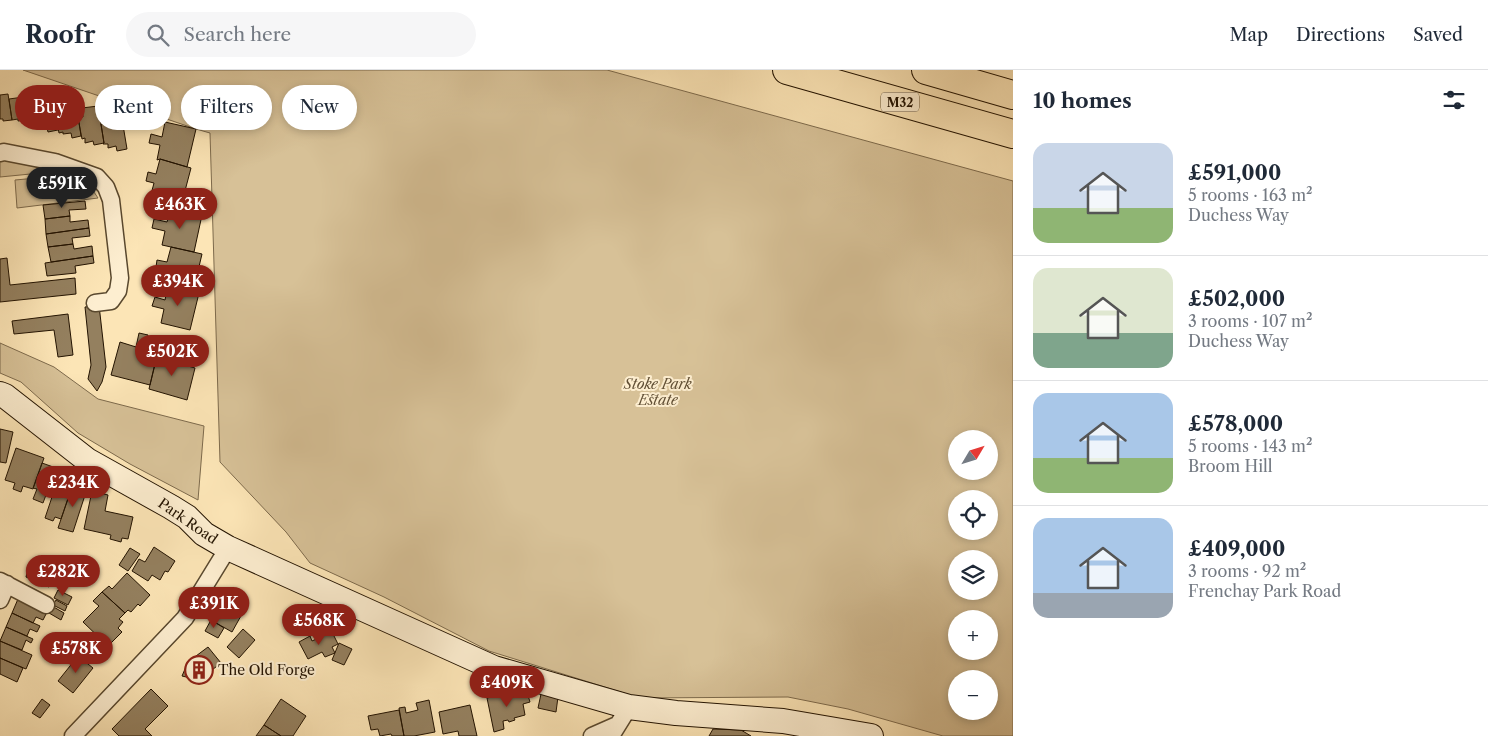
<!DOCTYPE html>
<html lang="en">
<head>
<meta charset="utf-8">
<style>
	:root { --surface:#fff; --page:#f6f6f7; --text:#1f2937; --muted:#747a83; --line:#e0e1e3; --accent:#8f2418 }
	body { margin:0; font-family:"Libre Caslon Text",serif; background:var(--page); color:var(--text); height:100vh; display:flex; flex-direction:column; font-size:19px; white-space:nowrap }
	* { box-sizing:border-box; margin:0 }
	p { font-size:16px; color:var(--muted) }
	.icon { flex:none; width:28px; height:28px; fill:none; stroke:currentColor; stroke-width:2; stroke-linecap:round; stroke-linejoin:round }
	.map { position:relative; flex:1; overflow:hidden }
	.details { display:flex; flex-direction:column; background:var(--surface); width:475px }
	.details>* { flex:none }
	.guide { position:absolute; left:15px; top:15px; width:475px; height:45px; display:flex; gap:10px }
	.needle { width:32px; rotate:52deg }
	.buttons { position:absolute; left:948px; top:360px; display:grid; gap:10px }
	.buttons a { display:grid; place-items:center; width:50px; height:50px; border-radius:50%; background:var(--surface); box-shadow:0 2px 8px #0003; font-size:25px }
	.price { position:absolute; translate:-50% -42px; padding:0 11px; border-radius:18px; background:var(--accent); color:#fff; font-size:16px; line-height:32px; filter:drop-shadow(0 1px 2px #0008) }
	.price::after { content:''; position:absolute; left:50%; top:30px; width:15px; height:11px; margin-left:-8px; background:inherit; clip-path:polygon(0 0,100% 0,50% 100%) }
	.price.selected { background:#222; color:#fff }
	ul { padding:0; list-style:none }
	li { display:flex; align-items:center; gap:15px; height:125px; padding:0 20px }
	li+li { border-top:1px solid var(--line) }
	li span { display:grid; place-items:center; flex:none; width:140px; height:100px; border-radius:15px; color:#555 }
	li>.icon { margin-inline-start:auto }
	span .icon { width:60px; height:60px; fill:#fffc; stroke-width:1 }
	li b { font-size:21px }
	h2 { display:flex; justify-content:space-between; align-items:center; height:60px; padding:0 20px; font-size:21px }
	.pill { padding:0 18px; border-radius:22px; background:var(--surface); box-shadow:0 2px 8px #0003; font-size:18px; line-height:45px }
	.pill.selected { background:var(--accent); color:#fff }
	header { display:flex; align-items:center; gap:30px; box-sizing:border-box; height:70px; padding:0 25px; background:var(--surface); border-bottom:1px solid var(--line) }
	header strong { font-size:24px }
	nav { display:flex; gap:28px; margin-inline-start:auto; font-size:18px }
	.search { width:350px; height:45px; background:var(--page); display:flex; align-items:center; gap:12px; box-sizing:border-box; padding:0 18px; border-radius:28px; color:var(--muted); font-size:19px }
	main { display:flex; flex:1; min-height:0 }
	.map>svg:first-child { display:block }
	.green { fill:#d7c197; stroke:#7d6a4c; fill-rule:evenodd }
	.building { fill:#94805f; stroke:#231301 }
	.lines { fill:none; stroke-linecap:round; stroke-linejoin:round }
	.street-casing { stroke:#59482e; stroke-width:19 }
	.secondary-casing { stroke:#231301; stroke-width:26 }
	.highway-casing { stroke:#231301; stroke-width:30 }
	.street { stroke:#fdeed0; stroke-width:16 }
	.secondary { stroke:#fdeed0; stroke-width:24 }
	.highway { stroke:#fce5b6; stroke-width:28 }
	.labels { text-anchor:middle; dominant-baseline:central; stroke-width:4; stroke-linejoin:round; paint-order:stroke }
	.shield { fill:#fdeed0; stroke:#64553f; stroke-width:1 }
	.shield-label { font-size:12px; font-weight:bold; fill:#231301 }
	.park-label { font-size:14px; font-style:italic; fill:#625036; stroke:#fdeed0 }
	.street-label { font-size:14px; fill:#231301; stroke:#fdeed0 }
	.poi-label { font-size:14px; fill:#231301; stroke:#fdeed0; text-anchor:start }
</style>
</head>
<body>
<header>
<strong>Roofr</strong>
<div class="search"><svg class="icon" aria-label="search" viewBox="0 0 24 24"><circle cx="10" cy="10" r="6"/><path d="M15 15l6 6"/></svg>Search here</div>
<nav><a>Map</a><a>Directions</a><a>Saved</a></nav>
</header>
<main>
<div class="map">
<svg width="1013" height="666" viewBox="0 0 1013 666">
	<rect width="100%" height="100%" fill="#fce5b6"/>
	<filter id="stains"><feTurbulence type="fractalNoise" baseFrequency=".004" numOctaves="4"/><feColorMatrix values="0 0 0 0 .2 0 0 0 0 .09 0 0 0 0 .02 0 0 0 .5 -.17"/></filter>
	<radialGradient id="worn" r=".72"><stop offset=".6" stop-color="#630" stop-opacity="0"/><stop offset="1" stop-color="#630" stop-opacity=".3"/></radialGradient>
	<path class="green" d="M23,0H607L1013,111V666H943L848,639L788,627L640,628L489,581L384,527L310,493L286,462L220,392L210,63L196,59ZM956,369H989V401H956ZM956,429H989V461H956ZM956,489H989V521H956ZM956,549H989V581H956ZM956,609H989V641H956Z
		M0,87L61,101L0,107Z
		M59,106C76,108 90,114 98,128L17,138L15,110Z
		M0,273L54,297L98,329L204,356L198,430L130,394L78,363L21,312L0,303Z"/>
	<path class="building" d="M8,24L12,50L3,51V49H0V25Z
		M31,26L35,53L27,54L26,50L18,51V49L12,50L9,29Z
		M53,33L58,60L48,62L47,58L41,59L40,55L36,56L33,36Z
		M98,36L104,73L94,75L93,71L85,73V68L82,69L78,48L83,47L82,38Z
		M77,39L81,66L72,68L71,63L63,64V62L59,63L55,42Z
		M121,43L127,79L117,81L116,76L108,78V74H103L104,73L101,54L113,52L111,44Z
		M165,52L196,59L187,97L160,89L157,90L160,75L149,73L151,64L162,67Z
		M160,89L191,98L181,136L150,128L154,113L146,111L148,102L156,104Z
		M85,131L86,139L69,140L70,146L45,149L43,135Z
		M171,138L202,145L194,182L162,175L165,161L152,158L154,149L167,152Z
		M70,146V152L88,150L89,158L46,164L45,149Z
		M89,158L90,166L72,168L73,174L48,177L46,164Z
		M73,174L74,179L92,176L93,186L51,192L48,177Z
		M171,177L202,184L193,222L163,214L166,199L156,197L157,190L167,192Z
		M93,186L94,193L75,196L76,203L47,206L45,193Z
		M7,188L10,215L75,208L76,224L0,232V189Z
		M168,216L199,223L190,260L161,253L164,239L152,236L155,227L165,230Z
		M99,235L106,297L102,312L97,321L88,309L91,295L85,237Z
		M68,244L73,285L58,287L54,260L14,264L12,251Z
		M139,263L148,265L144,278L158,282L150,315L111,305L120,272L136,277Z
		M173,281L183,284L181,294L195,298L187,330L149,319L156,289L170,292Z
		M0,359L13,362L6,393L0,392Z
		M16,378L44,388L33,419L23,416L21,422L13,419L15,413L5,410Z
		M42,393L56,398L43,433L33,429L37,419L33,418Z
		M58,409L73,414L61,449L55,447L53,451L45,448Z
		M73,414L87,419L73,462L58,458Z
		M92,421L108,425L105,441L133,447L128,469L122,468L121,472L110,469L111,465L84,459Z
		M154,477L175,491L168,502L165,501L160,510L152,505L148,511L132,501L139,489L145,492Z
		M130,478L140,484L128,501L119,495Z
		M29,495L39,496L35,511L26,507Z
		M64,495L76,499L72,513L59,509Z
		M40,500L54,505L49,517L35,511Z
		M127,503L150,525L140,536L138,534L131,542L128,540L125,543L102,522L109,516L112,519Z
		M58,520L72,527L68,535L54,528Z
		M102,522L125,543L119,549L123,552L118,558L122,562L108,576L83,552L99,536L93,531Z
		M225,524L247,535L232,562L211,550Z
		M18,529L47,542L43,550L36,547L33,553L12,543Z
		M56,530L67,536L65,541L53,535Z
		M52,536L64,543L61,550L49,543Z
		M12,543L40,556L37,562L30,559L27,566L6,557Z
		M211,550L224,558L218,568L205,561Z
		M6,557L33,569L31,573L26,570L22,580L0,571Z
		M243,559L255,570L239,588L227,577Z
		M332,562L338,574L332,577L335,583L325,587L322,582L308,589L299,572L310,566L312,571Z
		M0,571L32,585L26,599L0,588Z
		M339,573L352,579L344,595L332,590Z
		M208,577L221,593L199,610L182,606L188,592Z
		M78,586L93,598L73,623L58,611Z
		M0,588L23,598L17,612L0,604Z
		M151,619L168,636L145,659L152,666H119L112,659Z
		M517,622V624L527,622L530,632L523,634L525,645L514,648L515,650L509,652L508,650L503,651L504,659L494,662L487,628Z
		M541,624L558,627L556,642L538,638Z
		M42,629L50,635L40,648L32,643Z
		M281,629L306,646L293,666H281L264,655Z
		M429,630L435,662L414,666H404L399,638L405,637L406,643L418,640L416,633Z
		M470,635L477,666H459L458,661L443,664L439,642Z
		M399,640L404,666H392L391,664L380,666L378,659L371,660L368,646Z
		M264,655L281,666H256Z
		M713,659L741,660L751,666H709Z"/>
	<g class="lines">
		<defs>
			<path id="street" d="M0,83L4,82L55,92L97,107L106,117L111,130L120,208L118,221L111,231L95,233
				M0,511L46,535
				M0,530L7,514
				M73,666L185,548L228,478
				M592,666L617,655
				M611,666L629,637"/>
			<path id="secondary" d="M0,324L5,326L87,390L171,437L187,447L204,464L228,478L494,598L629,637L676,643L783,651L871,666"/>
			<path id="highway" d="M787,0L1013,64
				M926,0L1013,25"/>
		</defs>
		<use href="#street" class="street-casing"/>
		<use href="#secondary" class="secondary-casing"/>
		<use href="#highway" class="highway-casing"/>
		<use href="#street" class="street"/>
		<use href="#secondary" class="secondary"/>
		<use href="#highway" class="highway"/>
	</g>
	<defs>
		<symbol id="building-ring" viewBox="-11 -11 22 22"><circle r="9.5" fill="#fdeed0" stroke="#8f2418" stroke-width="1.5"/><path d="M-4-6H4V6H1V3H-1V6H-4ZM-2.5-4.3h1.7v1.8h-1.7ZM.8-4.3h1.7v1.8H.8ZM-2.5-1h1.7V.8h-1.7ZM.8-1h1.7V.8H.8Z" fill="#8f2418"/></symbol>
	</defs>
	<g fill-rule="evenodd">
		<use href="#building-ring" x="183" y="584" width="32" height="32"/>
	</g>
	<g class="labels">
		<rect class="shield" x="881" y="22.5" width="38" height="19" rx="4"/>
		<g class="shield-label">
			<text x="900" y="32">M32</text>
		</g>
		<g class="park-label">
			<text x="658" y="314">Stoke Park<tspan x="658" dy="16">Estate</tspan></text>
		</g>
		<g class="street-label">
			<text transform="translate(188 451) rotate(35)">Park Road</text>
		</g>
		<g class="poi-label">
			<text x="218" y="600">The Old Forge</text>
		</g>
	</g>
	<rect width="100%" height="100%" filter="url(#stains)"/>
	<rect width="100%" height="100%" fill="url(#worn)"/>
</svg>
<div class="buttons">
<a><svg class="needle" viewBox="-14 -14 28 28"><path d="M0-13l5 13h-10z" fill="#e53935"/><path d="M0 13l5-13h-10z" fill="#747a83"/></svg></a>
<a><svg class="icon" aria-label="locate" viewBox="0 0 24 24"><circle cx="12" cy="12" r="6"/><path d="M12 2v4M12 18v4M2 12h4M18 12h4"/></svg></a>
<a><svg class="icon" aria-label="layers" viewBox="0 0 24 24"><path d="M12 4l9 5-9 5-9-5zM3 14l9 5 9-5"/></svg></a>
<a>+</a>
<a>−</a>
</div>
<b class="price selected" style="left:62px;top:139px">£591K</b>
<b class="price" style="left:180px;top:160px">£463K</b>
<b class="price" style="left:178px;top:237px">£394K</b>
<b class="price" style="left:172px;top:307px">£502K</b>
<b class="price" style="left:73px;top:438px">£234K</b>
<b class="price" style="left:63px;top:527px">£282K</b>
<b class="price" style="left:214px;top:559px">£391K</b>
<b class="price" style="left:319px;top:576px">£568K</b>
<b class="price" style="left:76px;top:604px">£578K</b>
<b class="price" style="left:507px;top:638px">£409K</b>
<div class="guide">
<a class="pill selected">Buy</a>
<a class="pill">Rent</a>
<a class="pill">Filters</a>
<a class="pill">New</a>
</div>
</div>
<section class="details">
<h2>10 homes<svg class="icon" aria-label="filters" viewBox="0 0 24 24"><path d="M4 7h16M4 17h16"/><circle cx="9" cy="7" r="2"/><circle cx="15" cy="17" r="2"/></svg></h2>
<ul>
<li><span style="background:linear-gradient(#c9d6e8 65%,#8fb573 0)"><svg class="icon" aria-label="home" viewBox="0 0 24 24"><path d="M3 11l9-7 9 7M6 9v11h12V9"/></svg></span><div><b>£591,000</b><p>5 rooms · 163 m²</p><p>Duchess Way</p></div></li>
<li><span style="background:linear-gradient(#dfe7d0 65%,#7fa58c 0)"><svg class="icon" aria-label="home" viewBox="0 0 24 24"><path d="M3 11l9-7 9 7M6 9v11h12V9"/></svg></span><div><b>£502,000</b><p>3 rooms · 107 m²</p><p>Duchess Way</p></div></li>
<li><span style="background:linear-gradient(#a9c7e8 65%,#8fb573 0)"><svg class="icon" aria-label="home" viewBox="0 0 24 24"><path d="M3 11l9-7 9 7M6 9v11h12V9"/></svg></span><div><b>£578,000</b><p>5 rooms · 143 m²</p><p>Broom Hill</p></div></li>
<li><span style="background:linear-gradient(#a9c7e8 75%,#9aa5b1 0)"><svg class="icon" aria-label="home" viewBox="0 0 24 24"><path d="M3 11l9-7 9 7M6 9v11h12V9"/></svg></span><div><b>£409,000</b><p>3 rooms · 92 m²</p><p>Frenchay Park Road</p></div></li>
</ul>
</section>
</main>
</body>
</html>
